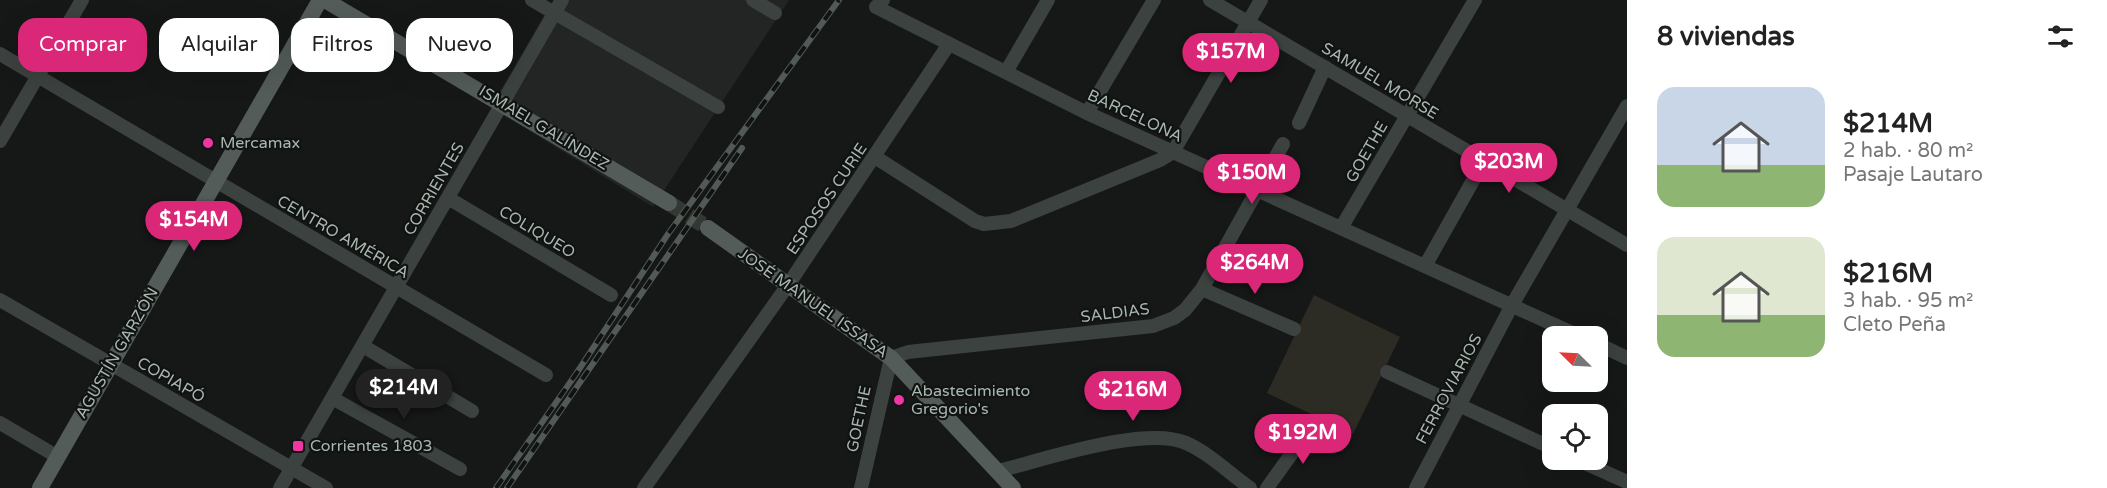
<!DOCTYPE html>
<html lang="es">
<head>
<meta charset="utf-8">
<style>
	:root { --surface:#fff; --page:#f6f6f6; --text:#222; --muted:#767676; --accent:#db2777 }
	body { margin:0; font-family:"Varela Round",sans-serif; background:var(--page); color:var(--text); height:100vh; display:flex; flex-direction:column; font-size:22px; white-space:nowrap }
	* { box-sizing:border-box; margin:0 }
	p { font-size:20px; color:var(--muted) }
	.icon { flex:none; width:33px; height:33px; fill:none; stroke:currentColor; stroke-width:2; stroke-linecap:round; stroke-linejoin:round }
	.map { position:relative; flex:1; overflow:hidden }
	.panel { display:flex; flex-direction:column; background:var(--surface); width:480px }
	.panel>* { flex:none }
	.guide { position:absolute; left:18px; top:18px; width:570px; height:54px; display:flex; gap:12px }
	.needle { width:39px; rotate:294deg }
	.tools { position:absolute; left:1542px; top:326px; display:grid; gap:12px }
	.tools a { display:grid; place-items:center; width:66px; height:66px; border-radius:12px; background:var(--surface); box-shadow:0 6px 24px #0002; font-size:30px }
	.price { position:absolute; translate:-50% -51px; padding:0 14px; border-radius:21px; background:var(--accent); color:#fff; font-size:20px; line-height:39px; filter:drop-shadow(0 2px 3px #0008) }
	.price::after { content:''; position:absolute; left:50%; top:36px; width:18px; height:14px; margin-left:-9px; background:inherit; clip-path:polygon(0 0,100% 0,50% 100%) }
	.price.on { background:#222; color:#fff }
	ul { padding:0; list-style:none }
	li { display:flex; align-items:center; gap:18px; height:150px; padding:0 30px }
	li span { display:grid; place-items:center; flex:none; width:168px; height:120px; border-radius:18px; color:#555 }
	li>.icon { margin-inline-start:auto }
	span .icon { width:72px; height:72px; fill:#fffc; stroke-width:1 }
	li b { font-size:26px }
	h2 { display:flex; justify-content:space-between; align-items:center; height:72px; padding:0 30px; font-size:26px }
	.chip { padding:0 21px; border-radius:18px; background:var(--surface); box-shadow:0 6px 24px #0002; font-size:21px; line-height:54px }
	.chip.on { background:var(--accent); color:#fff }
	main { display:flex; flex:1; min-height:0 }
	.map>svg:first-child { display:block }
	.built { fill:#222524 }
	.green { fill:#2d2c24 }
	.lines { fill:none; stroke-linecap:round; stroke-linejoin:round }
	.major-tunnel { stroke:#333835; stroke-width:16; stroke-dasharray:16 8; stroke-linecap:butt }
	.minor { stroke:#3c423f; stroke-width:14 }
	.major { stroke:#535c58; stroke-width:16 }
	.rail-casing { stroke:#525a56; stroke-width:6 }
	.rail { stroke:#111312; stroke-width:4; stroke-dasharray:11; stroke-linecap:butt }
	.poi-dot { fill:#ef36a4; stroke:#111312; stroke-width:2 }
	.labels { text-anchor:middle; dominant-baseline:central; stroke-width:4.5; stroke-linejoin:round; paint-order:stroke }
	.street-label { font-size:16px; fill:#a8b8af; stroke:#111312 }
	.poi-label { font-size:16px; fill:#a8b8af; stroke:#111312; text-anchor:start }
</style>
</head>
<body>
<main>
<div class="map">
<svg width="1627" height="488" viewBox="0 0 1627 488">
	<rect width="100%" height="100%" fill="#161817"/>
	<path class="built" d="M553,0H789L653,207L491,107Z"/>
	<path class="green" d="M1314,295L1400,337L1353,434L1267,393Z"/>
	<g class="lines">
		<path class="major-tunnel" d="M669,203L708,228"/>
		<path class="minor" d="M532,0L718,107
			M753,0L775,13
			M883,0L876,7L1087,113L1579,336
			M1210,0L1627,245
			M0,54L546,375
			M1006,72L1048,0
			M1087,113L1154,0
			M1299,123L1325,67
			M0,141L82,0
			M875,157L975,221L984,224L1011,221L1160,160L1173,152L1261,0
			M448,198L611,295
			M1341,228L1475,0
			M1425,266L1484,161
			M1202,289L1294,329
			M0,300L326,488
			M1598,344L1627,358
			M363,346L472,411
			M1387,372L1552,448
			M332,398L460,469
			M0,423L58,457
			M1576,459L1627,482
			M998,471C1043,460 1145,425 1186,443C1209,453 1229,473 1250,488
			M280,488L562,0
			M644,488L788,285L949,44
			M861,488L891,358L908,352L1153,326L1174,318L1185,310L1202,289L1283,144
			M1267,488L1313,424
			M1416,488L1512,305L1627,106"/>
		<path class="major" d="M325,0L669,203
			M708,228L891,358L1013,488
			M40,488L320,0"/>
		<defs>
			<path id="rail" d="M496,488L576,374L668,234L839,0
				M507,488L742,148"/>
		</defs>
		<use href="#rail" class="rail-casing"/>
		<use href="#rail" class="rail"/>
	</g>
	<g class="poi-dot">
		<circle cx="208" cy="143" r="6"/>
		<circle cx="899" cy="400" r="6"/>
		<rect x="292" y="440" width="12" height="12" rx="3"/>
	</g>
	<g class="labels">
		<g class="street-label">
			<text transform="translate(1380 81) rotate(31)">SAMUEL MORSE</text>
			<text transform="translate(1135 116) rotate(25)">BARCELONA</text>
			<text transform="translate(544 128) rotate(31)">ISMAEL GALÍNDEZ</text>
			<text transform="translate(1367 152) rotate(-60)">GOETHE</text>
			<text transform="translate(434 189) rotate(-60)">CORRIENTES</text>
			<text transform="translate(827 199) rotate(-56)">ESPOSOS CURIE</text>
			<text transform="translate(537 232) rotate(31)">COLIQUEO</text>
			<text transform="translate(343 237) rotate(30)">CENTRO AMÉRICA</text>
			<text transform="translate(813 303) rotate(35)">JOSÉ MANUEL ISSASA</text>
			<text transform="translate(1115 313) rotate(-7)">SALDIAS</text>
			<text transform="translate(117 353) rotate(-60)">AGUSTÍN GARZÓN</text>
			<text transform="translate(171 380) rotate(30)">COPIAPÓ</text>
			<text transform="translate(1449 389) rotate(-62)">FERROVIARIOS</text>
			<text transform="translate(859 419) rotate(-78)">GOETHE</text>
		</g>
		<g class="poi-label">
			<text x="220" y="143">Mercamax</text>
			<text x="911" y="391">Abastecimiento<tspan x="911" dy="18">Gregorio's</tspan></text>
			<text x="310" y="446">Corrientes 1803</text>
		</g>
	</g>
</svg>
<div class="tools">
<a><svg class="needle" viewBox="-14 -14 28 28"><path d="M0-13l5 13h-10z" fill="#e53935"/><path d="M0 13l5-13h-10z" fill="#767676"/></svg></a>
<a><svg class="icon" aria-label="locate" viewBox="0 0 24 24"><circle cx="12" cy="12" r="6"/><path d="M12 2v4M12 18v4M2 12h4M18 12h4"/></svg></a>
</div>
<b class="price" style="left:1231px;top:84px">$157M</b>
<b class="price" style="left:1509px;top:194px">$203M</b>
<b class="price" style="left:1252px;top:205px">$150M</b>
<b class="price" style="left:194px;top:252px">$154M</b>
<b class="price" style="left:1255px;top:295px">$264M</b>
<b class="price on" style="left:404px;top:420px">$214M</b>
<b class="price" style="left:1133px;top:422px">$216M</b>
<b class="price" style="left:1303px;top:465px">$192M</b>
<div class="guide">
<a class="chip on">Comprar</a>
<a class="chip">Alquilar</a>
<a class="chip">Filtros</a>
<a class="chip">Nuevo</a>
</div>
</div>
<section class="panel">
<h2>8 viviendas<svg class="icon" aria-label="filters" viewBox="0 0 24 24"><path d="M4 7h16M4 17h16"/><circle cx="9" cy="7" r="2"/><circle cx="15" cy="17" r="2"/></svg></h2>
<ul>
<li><span style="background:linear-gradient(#c9d6e8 65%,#8fb573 0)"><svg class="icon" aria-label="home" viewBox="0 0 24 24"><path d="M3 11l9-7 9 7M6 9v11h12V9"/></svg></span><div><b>$214M</b><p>2 hab. · 80 m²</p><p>Pasaje Lautaro</p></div></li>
<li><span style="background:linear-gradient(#dfe7d0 65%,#8fb573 0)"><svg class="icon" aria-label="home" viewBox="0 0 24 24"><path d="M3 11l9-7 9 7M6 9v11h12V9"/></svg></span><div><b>$216M</b><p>3 hab. · 95 m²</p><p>Cleto Peña</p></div></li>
</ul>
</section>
</main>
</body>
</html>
